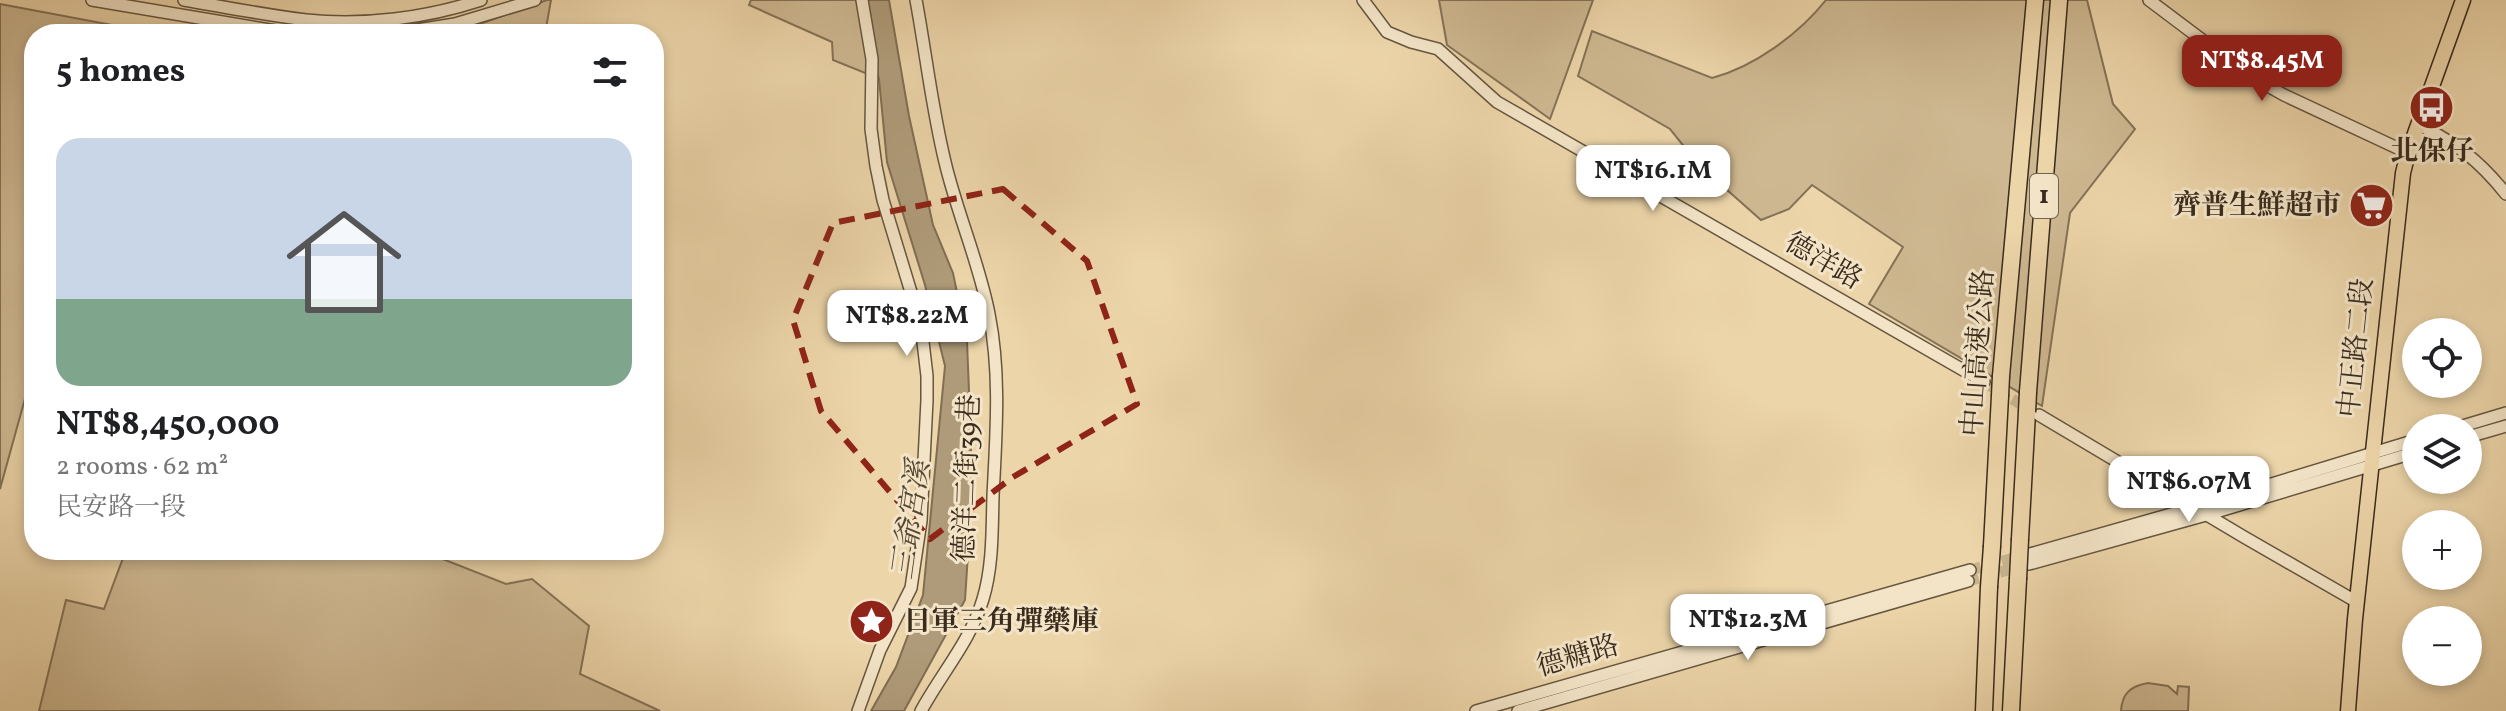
<!DOCTYPE html>
<html lang="en">
<head>
<meta charset="utf-8">
<style>
	:root { --surface:#fff; --page:#f2f2f2; --text:#202124; --muted:#757577; --accent:#8f2418 }
	body { margin:0; font-family:Vollkorn,"Noto Serif TC",serif; background:var(--page); color:var(--text); height:100vh; display:flex; flex-direction:column; font-size:30px; white-space:nowrap }
	* { box-sizing:border-box; margin:0 }
	p { font-size:26px; color:var(--muted) }
	.icon { flex:none; width:44px; height:44px; fill:none; stroke:currentColor; stroke-width:2; stroke-linecap:round; stroke-linejoin:round }
	.map { position:relative; flex:1; overflow:hidden }
	.sheet { position:absolute; left:24px; top:24px; width:640px; height:536px; display:flex; flex-direction:column; background:var(--surface); border-radius:32px; box-shadow:0 4px 12px #0003 }
	.sheet>* { flex:none }
	.controls { position:absolute; left:2402px; top:318px; display:grid; gap:16px }
	.controls a { display:grid; place-items:center; width:80px; height:80px; border-radius:50%; background:var(--surface); box-shadow:0 4px 12px #0003; font-size:40px }
	.price { position:absolute; translate:-50% -68px; padding:0 18px; border-radius:16px; background:#fff; color:#222; font-size:26px; line-height:52px; filter:drop-shadow(0 2px 4px #0008) }
	.price::after { content:''; position:absolute; left:50%; top:48px; width:24px; height:18px; margin-left:-12px; background:inherit; clip-path:polygon(0 0,100% 0,50% 100%) }
	.price.active { background:var(--accent); color:#fff }
	ul { padding:0; list-style:none }
	li { display:grid; align-content:center; gap:16px; height:424px; padding:0 32px }
	li span { display:grid; place-items:center; height:248px; border-radius:24px; color:#555 }
	li>.icon { margin-inline-start:auto }
	span .icon { width:144px; height:144px; fill:#fffc; stroke-width:1 }
	li b { font-size:34px }
	h2 { display:flex; justify-content:space-between; align-items:center; height:96px; padding:0 32px; font-size:34px }
	.map>svg:first-child { display:block }
	.green { fill:#ceb891; stroke:#847257; stroke-width:2 }
	.water { fill:#af9b79; stroke:#806e54; stroke-width:2 }
	.lines { fill:none; stroke-linecap:round; stroke-linejoin:round }
	.minor-tunnel { stroke:#c8b38d; stroke-width:11; stroke-dasharray:11 5.5; stroke-linecap:butt }
	.minor-casing { stroke:#665640; stroke-width:14 }
	.major-casing { stroke:#392b1d; stroke-width:17 }
	.highway-casing { stroke:#392b1d; stroke-width:19 }
	.minor { stroke:#f3e4c7; stroke-width:11 }
	.major { stroke:#ecd5a9; stroke-width:14 }
	.highway { stroke:#ecd5a9; stroke-width:16 }
	.highway-bridge-casing { stroke:#392b1d; stroke-width:19; stroke-linecap:butt }
	.highway-bridge { stroke:#ecd5a9; stroke-width:16 }
	.marked { fill:none; stroke:#8f2418; stroke-width:6; stroke-dasharray:16 10; stroke-linejoin:round }
	.labels { text-anchor:middle; dominant-baseline:central; stroke-width:6; stroke-linejoin:round; paint-order:stroke }
	.shield { fill:#f3e4c7; stroke:#716250; stroke-width:2 }
	.shield-label { font-size:26px; font-weight:bold; fill:#392b1d }
	.poi-label { font-size:28px; font-weight:bold; fill:#392b1d; stroke:#f3e4c7 }
	.street-label { font-size:28px; fill:#392b1d; stroke:#f3e4c7 }
	.water-label { font-size:30px; font-style:italic; fill:#564734; stroke:#f3e4c7 }
</style>
</head>
<body>
<div class="map">
<svg width="2506" height="711" viewBox="0 0 2506 711">
	<rect width="100%" height="100%" fill="#ecd5a9"/>
	<filter id="stains"><feTurbulence type="fractalNoise" baseFrequency=".0025" numOctaves="4"/><feColorMatrix values="0 0 0 0 .2 0 0 0 0 .09 0 0 0 0 .02 0 0 0 .5 -.17"/></filter>
	<radialGradient id="worn" r=".72"><stop offset=".6" stop-color="#630" stop-opacity="0"/><stop offset="1" stop-color="#630" stop-opacity=".3"/></radialGradient>
	<path class="green" d="M547,0H551L545,34H452Z
		M751,0H859L870,75L833,60L832,42L749,5Z
		M1439,0H1593L1550,119L1447,45Z
		M1826,0H2087L2113,104L2135,129L2070,213L2042,406L1869,304L1903,247L1812,185L1789,209L1761,220L1699,165L1670,129L1578,76L1592,31L1712,78C1754,67 1799,34 1826,0Z
		M0,4L128,28L126,34H34V366L0,489Z
		M126,550H420L506,584L532,579L589,626L580,674L660,711H39L66,600L104,609Z
		M2148,683L2168,686L2177,694L2178,686L2189,687L2188,711H2121C2122,693 2131,686 2148,683Z"/>
	<path class="water" d="M865,0H889L909,116L933,225L953,273L967,341L971,442L970,523L965,600L904,711H871L896,667L923,595L945,366L925,285L887,162L879,79L874,61Z"/>
	<g class="lines">
		<path class="minor-tunnel" d="M1984,382L2032,411
			M1970,570L2025,555
			M1968,581L2022,566"/>
		<defs>
			<path id="minor" d="M92,0L294,34
				M184,0C225,7 265,15 306,20C364,26 426,18 481,0
				M916,0C926,54 932,109 945,162C957,213 979,262 989,314C1001,374 996,436 993,496C992,530 993,566 983,599C971,640 941,674 921,711
				M1363,0L1387,32L1411,42L1438,49L1497,102L1984,382
				M2149,0L2250,76L2284,95L2408,153
				M392,34L455,24L535,0
				M2418,124C2458,145 2478,159 2506,194
				M2039,415L2244,537L2357,602
				M2456,428L2506,413
				M2468,437L2506,426
				M2030,554L2196,507L2416,440
				M2029,564L2206,515L2416,452
				M858,711L880,650L911,588L921,521L927,400V376L921,325L883,200L876,166L871,129L872,59L862,0
				M1476,711L1970,570
				M1518,711L1968,581"/>
			<path id="major" d="M2348,711L2355,619L2403,173L2408,153L2463,0"/>
			<path id="highway" d="M2001,376L2035,0
				M2028,392L2059,0
				M2020,539L2027,412
				M1992,546L2000,396
				M1984,711L1989,587
				M2011,711L2018,579"/>
		</defs>
		<use href="#minor" class="minor-casing"/>
		<use href="#major" class="major-casing"/>
		<use href="#highway" class="highway-casing"/>
		<use href="#minor" class="minor"/>
		<use href="#major" class="major"/>
		<use href="#highway" class="highway"/>
		<defs>
			<path id="highway-bridge" d="M2000,396L2001,376
				M2027,412L2028,392
				M2018,579L2020,539
				M1989,587L1992,546"/>
		</defs>
		<use href="#highway-bridge" class="highway-bridge-casing"/>
		<use href="#highway-bridge" class="highway-bridge"/>
	</g>
	<path class="marked" d="M1003,189L1087,261L1137,404L1013,477L930,539L821,411L793,320L833,223Z"/>
	<defs>
		<symbol id="bus-disc" viewBox="-11 -11 22 22"><circle r="9.5" fill="#8f2418" stroke="#f3e4c7"/><path d="M-5-6H5V4H4V6H2V4H-2V6H-4V4H-5ZM-3.5-4V0h7V-4ZM-3.5 1.2v1.5H-2V1.2ZM2 1.2v1.5H3.5V1.2Z" fill="#fff"/></symbol>
		<symbol id="supermarket-disc" viewBox="-11 -11 22 22"><circle r="9.5" fill="#8f2418" stroke="#f3e4c7"/><path d="M-6-5.5h2.5l.6 2H6L4.5 2H-2.5L-4.4-4H-6ZM-1.5 3.2a1.3 1.3 0 1 0 .1 0ZM3 3.2a1.3 1.3 0 1 0 .1 0Z" fill="#fff"/></symbol>
		<symbol id="sight-disc" viewBox="-11 -11 22 22"><circle r="9.5" fill="#8f2418" stroke="#f3e4c7"/><path d="M0-6L1.8-2.2L6-1.7L2.9 1.2L3.7 5.4L0 3.3L-3.7 5.4L-2.9 1.2L-6-1.7L-1.8-2.2Z" fill="#fff"/></symbol>
	</defs>
	<g fill-rule="evenodd">
		<use href="#bus-disc" x="2406" y="82" width="51" height="51"/>
		<use href="#supermarket-disc" x="2346" y="180" width="51" height="51"/>
		<use href="#sight-disc" x="846" y="596" width="51" height="51"/>
	</g>
	<g class="labels">
		<rect class="shield" x="2030" y="174" width="28" height="44" rx="6"/>
		<g class="shield-label">
			<text x="2044" y="196">1</text>
		</g>
		<g class="poi-label">
			<text x="2432" y="152">北保仔</text>
			<text x="2341" y="206" text-anchor="end">齊普生鮮超市</text>
			<text x="903" y="622" text-anchor="start">日軍三角彈藥庫</text>
		</g>
		<g class="street-label">
			<text transform="translate(1823 262) rotate(30)">德洋路</text>
			<text transform="translate(2357 348) rotate(-84)">中正路二段</text>
			<text transform="translate(1979 353) rotate(-86)">中山高速公路</text>
			<text transform="translate(968 478) rotate(-88)">德洋二街39巷</text>
			<text transform="translate(1578 657) rotate(-16)">德糖路</text>
		</g>
		<g class="water-label">
			<text transform="translate(912 520) rotate(-82)">三爺宮溪</text>
		</g>
	</g>
	<rect width="100%" height="100%" filter="url(#stains)"/>
	<rect width="100%" height="100%" fill="url(#worn)"/>
</svg>
<div class="controls">
<a><svg class="icon" aria-label="locate" viewBox="0 0 24 24"><circle cx="12" cy="12" r="6"/><path d="M12 2v4M12 18v4M2 12h4M18 12h4"/></svg></a>
<a><svg class="icon" aria-label="layers" viewBox="0 0 24 24"><path d="M12 4l9 5-9 5-9-5zM3 14l9 5 9-5"/></svg></a>
<a>+</a>
<a>−</a>
</div>
<b class="price active" style="left:2262px;top:103px">NT$8.45M</b>
<b class="price" style="left:1653px;top:213px">NT$16.1M</b>
<b class="price" style="left:907px;top:358px">NT$8.22M</b>
<b class="price" style="left:2189px;top:524px">NT$6.07M</b>
<b class="price" style="left:1748px;top:662px">NT$12.3M</b>
<section class="sheet">
<h2>5 homes<svg class="icon" aria-label="filters" viewBox="0 0 24 24"><path d="M4 7h16M4 17h16"/><circle cx="9" cy="7" r="2"/><circle cx="15" cy="17" r="2"/></svg></h2>
<ul>
<li><span style="background:linear-gradient(#c9d6e8 65%,#7fa58c 0)"><svg class="icon" aria-label="home" viewBox="0 0 24 24"><path d="M3 11l9-7 9 7M6 9v11h12V9"/></svg></span><div><b>NT$8,450,000</b><p>2 rooms · 62 m²</p><p>民安路一段</p></div></li>
</ul>
</section>
</div>
</body>
</html>
